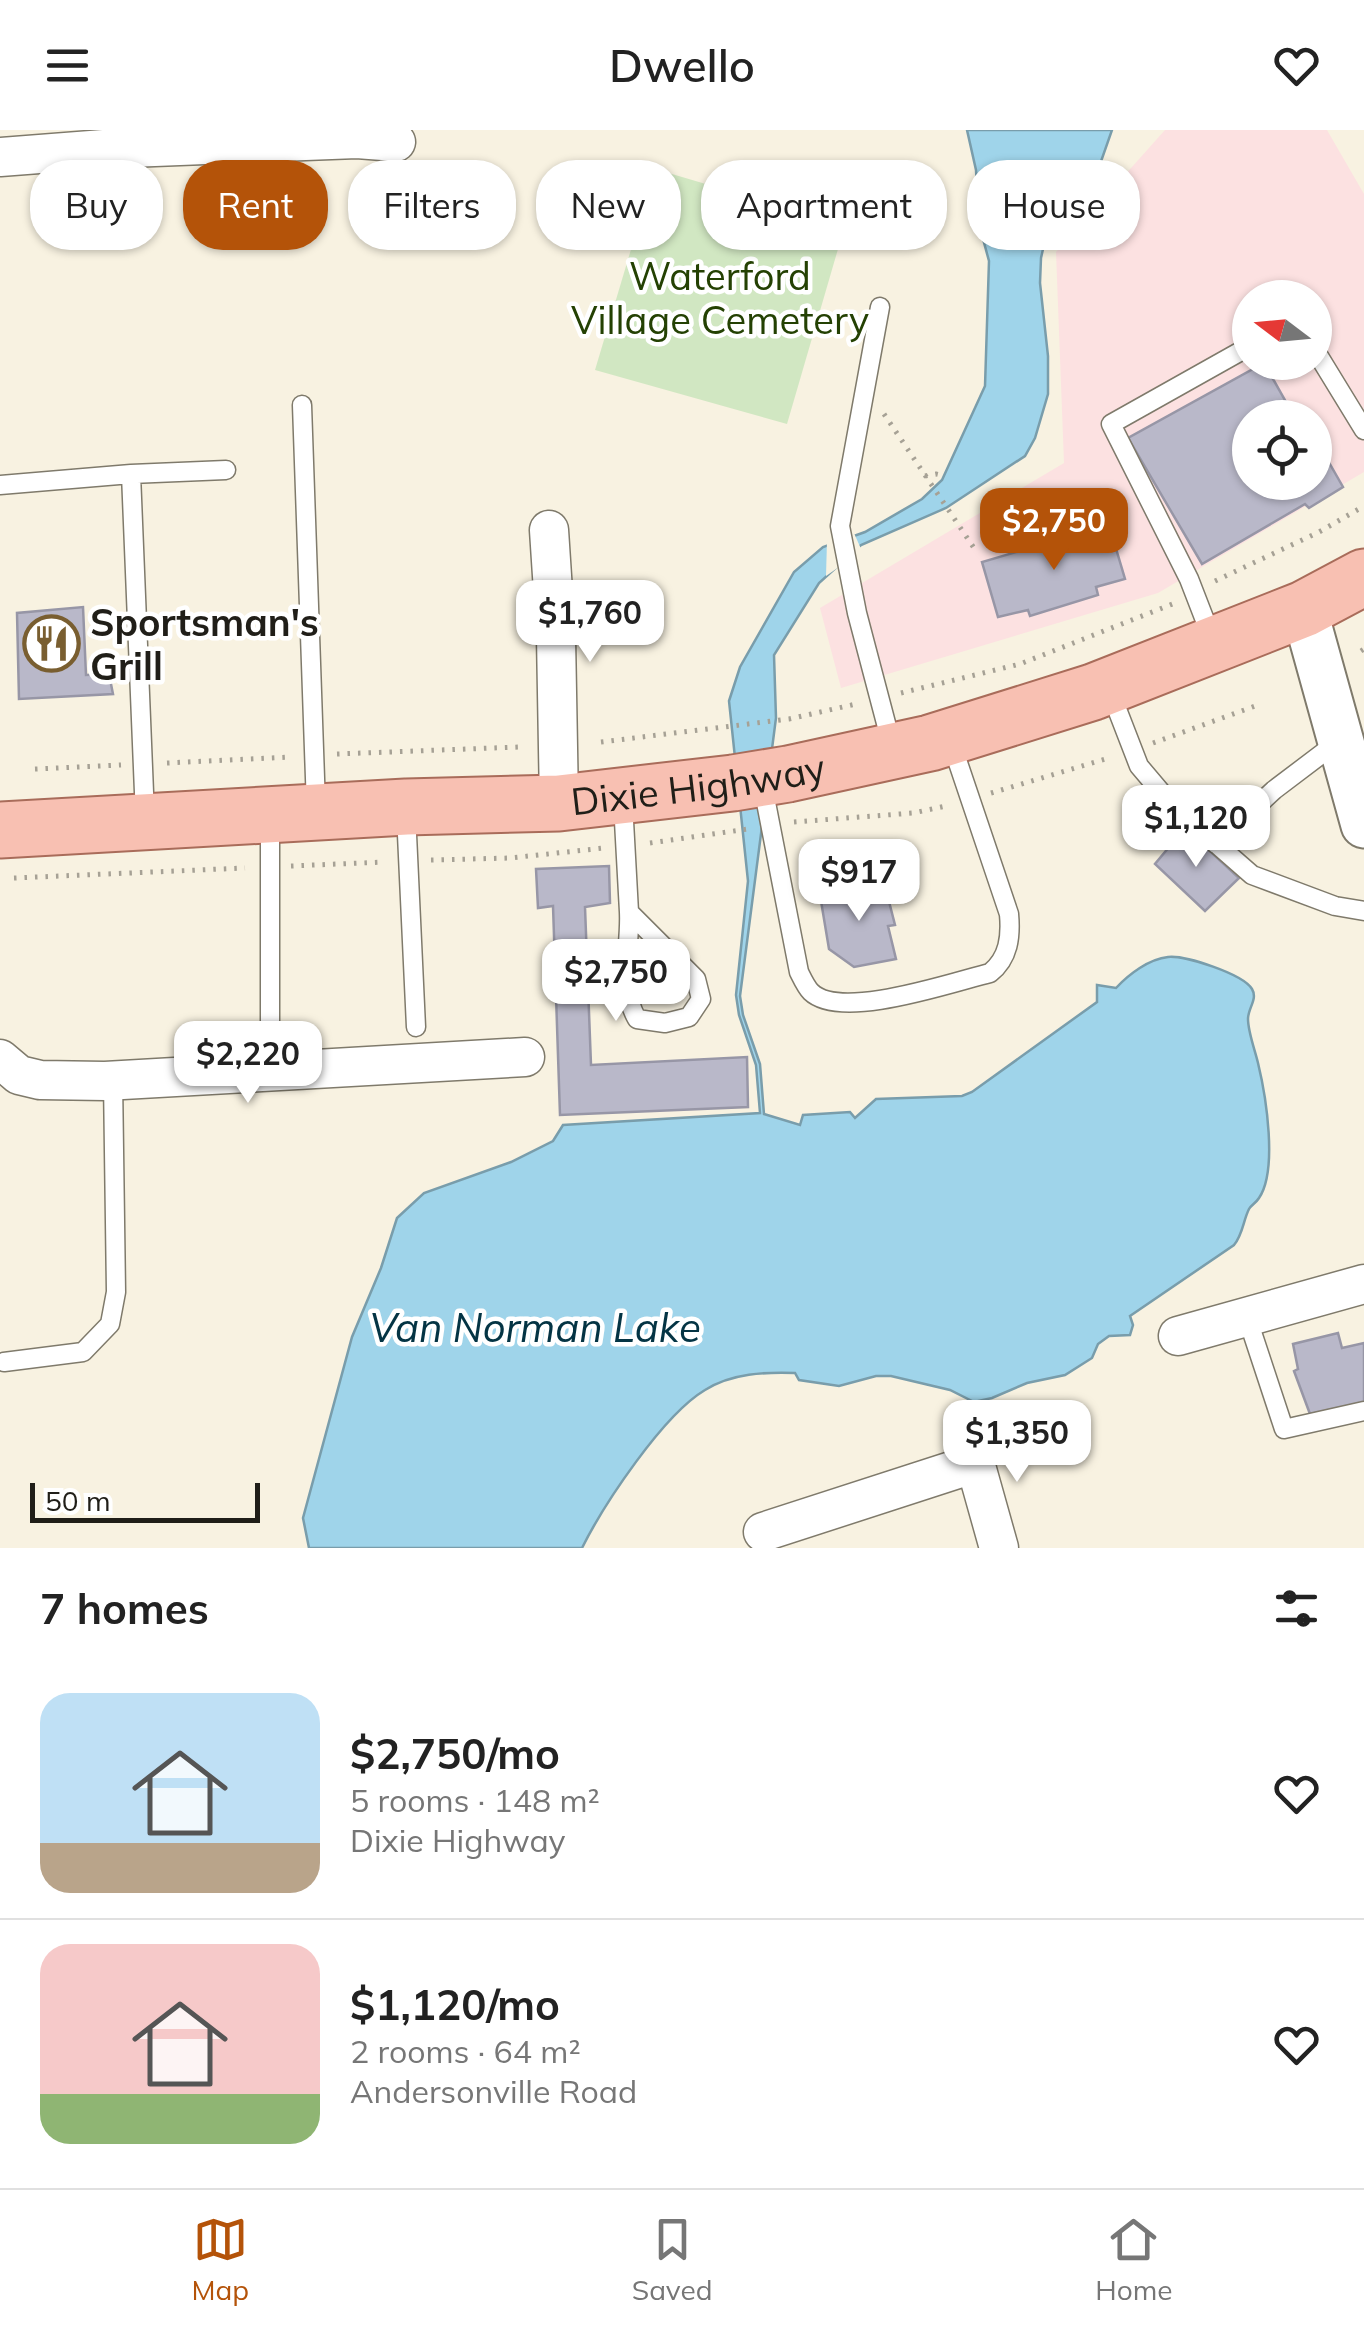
<!DOCTYPE html>
<html lang="en">
<head>
<meta charset="utf-8">
<style>
	:root { --surface:#fff; --page:#f2f2f2; --text:#222; --muted:#767676; --line:#e0e0e0; --accent:#b45309 }
	body { margin:0; font-family:Mulish,sans-serif; background:var(--page); color:var(--text); height:100vh; display:flex; flex-direction:column; font-size:38px; white-space:nowrap }
	* { box-sizing:border-box; margin:0 }
	p { font-size:32px; color:var(--muted) }
	.icon { flex:none; width:55px; height:55px; fill:none; stroke:currentColor; stroke-width:2; stroke-linecap:round; stroke-linejoin:round }
	.map { position:relative; height:1418px; overflow:hidden }
	.sheet { display:flex; flex-direction:column; background:var(--surface); flex:1 }
	.sheet>* { flex:none }
	.top-card { position:absolute; left:30px; top:30px; width:1305px; height:90px; display:flex; gap:20px }
	.needle { width:65px; rotate:286deg }
	.buttons { position:absolute; left:1232px; top:150px; display:grid; gap:20px }
	.buttons a { display:grid; place-items:center; width:100px; height:100px; border-radius:50%; background:var(--surface); box-shadow:0 2px 8px #0004; font-size:50px }
	.scale { position:absolute; left:30px; bottom:25px; width:230px; box-sizing:border-box; padding-left:10px; border:5px solid #201e18; border-top:0; font-size:28px; line-height:35px; white-space:nowrap; color:#201e18; -webkit-text-stroke:8px #fff; paint-order:stroke }
	.price { position:absolute; translate:-50% -85px; padding:0 22px; border-radius:20px; background:#fff; color:#222; font-size:32px; line-height:65px; filter:drop-shadow(0 2px 5px #0008) }
	.price::after { content:''; position:absolute; left:50%; top:60px; width:30px; height:22px; margin-left:-15px; background:inherit; clip-path:polygon(0 0,100% 0,50% 100%) }
	.price.selected { background:var(--accent); color:#fff }
	ul { padding:0; list-style:none }
	li { display:flex; align-items:center; gap:30px; height:250px; padding:0 40px }
	li+li { border-top:2px solid var(--line) }
	li span { display:grid; place-items:center; flex:none; width:280px; height:200px; border-radius:30px; color:#555 }
	li>.icon { margin-inline-start:auto }
	span .icon { width:120px; height:120px; fill:#fffc; stroke-width:1 }
	li b { font-size:42px }
	h2 { display:flex; justify-content:space-between; align-items:center; height:120px; padding:0 40px; font-size:42px }
	.pill { padding:0 35px; border-radius:40px; background:var(--surface); box-shadow:0 2px 8px #0004; font-size:35px; line-height:90px }
	.pill.selected { background:var(--accent); color:#fff }
	header { display:flex; justify-content:space-between; align-items:center; height:130px; padding:0 40px; background:var(--surface); font-size:45px; font-weight:600 }
	.menu { display:flex; justify-content:space-around; align-items:center; height:140px; border-top:2px solid var(--line); background:var(--surface); font-size:28px; color:var(--muted) }
	.menu a { display:grid; justify-items:center; gap:5px }
	.menu .selected { color:var(--accent) }
	.map>svg:first-child { display:block }
	.commercial { fill:#fce1e1; fill-rule:evenodd }
	.green { fill:#d1e7c2 }
	.water { fill:#9fd4ea; stroke:#799dab; stroke-width:2.5 }
	.pier { fill:#f8f2e1 }
	.building { fill:#b9b8c9; stroke:#9796a6; stroke-width:2.5 }
	.lines { fill:none; stroke-linecap:round; stroke-linejoin:round }
	.service-casing { stroke:#7f7a6b; stroke-width:21 }
	.minor-casing { stroke:#7f7a6b; stroke-width:41 }
	.tertiary-casing { stroke:#7f7a6b; stroke-width:49 }
	.primary-casing { stroke:#a96c5a; stroke-width:59 }
	.path { stroke:#a6a195; stroke-width:5; stroke-dasharray:2.5 8; stroke-linecap:butt }
	.service { stroke:#fff; stroke-width:18 }
	.minor { stroke:#fff; stroke-width:38 }
	.tertiary { stroke:#fff; stroke-width:45 }
	.primary { stroke:#f8c0b2; stroke-width:55 }
	.labels { text-anchor:middle; dominant-baseline:central; stroke-width:9; stroke-linejoin:round; paint-order:stroke }
	.park-label { font-size:38px; fill:#244103; stroke:#fff }
	.poi-label { font-size:38px; font-weight:bold; fill:#201e18; stroke:#fff; text-anchor:start }
	.street-label { font-size:38px; fill:#201e18; stroke:#fff }
	.water-label { font-size:40px; font-style:italic; fill:#043444; stroke:#fff }
</style>
</head>
<body>
<header><svg class="icon" aria-label="menu" viewBox="0 0 24 24"><path d="M4 6h16M4 12h16M4 18h16"/></svg>Dwello<svg class="icon" aria-label="heart" viewBox="0 0 24 24"><path d="M12 20l-8-8c-3-5 5-10 8-4 3-6 11-1 8 4z"/></svg></header>
<div class="map">
<svg width="1364" height="1418" viewBox="0 0 1364 1418">
	<rect width="100%" height="100%" fill="#f8f2e1"/>
	<path class="commercial" d="M1165,0H1327L1364,64V342L1158,463L841,558L820,478L1064,333L1056,122ZM1250,168H1315V232H1250ZM1250,288H1315V352H1250Z"/>
	<path class="green" d="M655,39L845,95L787,294L595,240Z"/>
	<path class="water" d="M967,0H1112L1091,60L1048,97L1041,128L1040,153L1048,226V264L1035,308L1025,326L946,378L861,415L819,453L774,525L776,588L740,866L743,885L760,934L764,984L800,995L803,985L850,982L855,988L876,969L962,966L972,962L1097,872V855L1116,858C1129,844 1149,829 1168,827C1185,825 1243,844 1252,859C1258,869 1248,878 1248,889C1248,902 1255,920 1258,933C1266,966 1278,1040 1259,1068C1256,1073 1251,1075 1249,1079C1243,1091 1243,1104 1234,1115L1130,1186L1133,1195L1130,1205L1109,1206L1098,1214L1092,1228L1065,1245L1027,1253L992,1268L974,1272L950,1260L891,1246H876L839,1256L799,1250L795,1243C765,1242 732,1243 705,1260C663,1285 604,1374 582,1418H309L303,1388L352,1207L381,1138L397,1088L424,1063L511,1032L553,1011L563,995L760,983L756,935L739,885L736,865L748,751L729,571L740,537L794,442L823,417L865,402L922,369L942,350L985,256L989,131L979,94L976,40Z"/>
	<path class="pier" d="M853,401L862,421L826,446L827,411Z"/>
	<path class="building" d="M1264,233L1295,288H1250V352H1315V322H1323L1343,357L1309,378L1305,374L1202,434L1128,308Z
		M1109,395L1125,449L1096,457L1098,465L1030,486L1028,480L998,487L982,432Z
		M83,477L86,545L109,544L113,564L19,569L17,483Z
		M1185,698L1239,748L1205,781L1155,734Z
		M609,736L610,773L585,777L591,935L747,927L748,977L560,985L553,776L538,778L536,739Z
		M884,752L895,795L888,796L896,829L854,837L829,819L820,765Z
		M1338,1203L1342,1218L1364,1213V1274L1310,1284L1294,1241L1298,1239L1293,1214Z"/>
	<g class="lines">
		<defs>
			<path id="service" d="M880,177L840,396L857,483L892,616
				M1315,220L1364,300
				M302,275L316,677
				M131,344L226,340
				M0,355L131,344L145,687
				M1213,511L1189,449L1111,294L1250,216
				M1110,561L1139,636L1172,675L1252,745L1335,776L1364,781
				M762,652L799,842C802,848 806,857 811,862C841,891 953,852 990,843C1009,828 1011,806 1009,784L951,612
				M623,673L629,782C631,820 617,853 637,889L665,893L689,887L701,869L696,849L629,782
				M406,683L416,897
				M1216,714L1274,660L1340,610
				M270,941V692
				M1247,1187L1284,1299L1364,1281
				M4,1232L83,1222L110,1194L116,1162L113,950"/>
			<path id="minor" d="M0,27L104,19L357,9L396,12
				M549,400L556,507L559,673
				M0,929L19,945L40,950L105,951L525,927
				M1178,1206L1364,1154
				M969,1311L999,1418
				M763,1402L976,1333"/>
			<path id="tertiary" d="M1304,479L1364,695"/>
			<g id="primary">
				<path id="s1" d="M0,700L406,677L559,673L733,653L788,644L930,613L1093,562L1304,479L1364,447"/>
			</g>
		</defs>
		<use href="#service" class="service-casing"/>
		<use href="#minor" class="minor-casing"/>
		<use href="#tertiary" class="tertiary-casing"/>
		<use href="#primary" class="primary-casing"/>
		<path class="path" d="M884,284L974,418
			M925,346L936,344L945,346
			M1215,451L1319,402L1364,376
			M1361,521L1364,519
			M901,563L1020,534L1175,473
			M601,612L789,589L856,574
			M1153,613L1258,575
			M337,624L519,617
			M167,633L291,627
			M35,639L121,635
			M991,663L1109,628
			M794,692L913,683L946,676
			M650,713L748,699
			M431,730L510,728L604,718
			M291,736L385,732
			M14,748L245,738"/>
		<use href="#service" class="service"/>
		<use href="#minor" class="minor"/>
		<use href="#tertiary" class="tertiary"/>
		<use href="#primary" class="primary"/>
	</g>
	<defs>
		<symbol id="restaurant-ring" viewBox="-11 -11 22 22"><circle r="9.5" fill="#fff" stroke="#795e30" stroke-width="1.5"/><path d="M-5-6h1v4h1v-4h1v4h1v-4h1v5L-1.5 .5V6h-2V.5L-5-1ZM5-6V6H3V1.5H1.5Q1.5-4 5-6Z" fill="#795e30"/></symbol>
	</defs>
	<g fill-rule="evenodd">
		<use href="#restaurant-ring" x="20" y="482" width="63" height="63"/>
	</g>
	<g class="labels">
		<g class="park-label">
			<text x="720" y="146">Waterford<tspan x="720" dy="44">Village Cemetery</tspan></text>
		</g>
		<g class="poi-label">
			<text x="90" y="492">Sportsman's<tspan x="90" dy="44">Grill</tspan></text>
		</g>
		<g class="street-label">
			<text stroke="none"><textPath href="#s1" startOffset="700">Dixie Highway</textPath></text>
		</g>
		<g class="water-label">
			<text x="535" y="1197">Van Norman Lake</text>
		</g>
	</g>
</svg>
<div class="buttons">
<a><svg class="needle" viewBox="-14 -14 28 28"><path d="M0-13l5 13h-10z" fill="#e53935"/><path d="M0 13l5-13h-10z" fill="#767676"/></svg></a>
<a><svg class="icon" aria-label="locate" viewBox="0 0 24 24"><circle cx="12" cy="12" r="6"/><path d="M12 2v4M12 18v4M2 12h4M18 12h4"/></svg></a>
</div>
<div class="scale">50 m</div>
<b class="price selected" style="left:1054px;top:443px">$2,750</b>
<b class="price" style="left:590px;top:535px">$1,760</b>
<b class="price" style="left:1196px;top:740px">$1,120</b>
<b class="price" style="left:859px;top:794px">$917</b>
<b class="price" style="left:616px;top:894px">$2,750</b>
<b class="price" style="left:248px;top:976px">$2,220</b>
<b class="price" style="left:1017px;top:1355px">$1,350</b>
<div class="top-card">
<a class="pill">Buy</a>
<a class="pill selected">Rent</a>
<a class="pill">Filters</a>
<a class="pill">New</a>
<a class="pill">Apartment</a>
<a class="pill">House</a>
</div>
</div>
<section class="sheet">
<h2>7 homes<svg class="icon" aria-label="filters" viewBox="0 0 24 24"><path d="M4 7h16M4 17h16"/><circle cx="9" cy="7" r="2"/><circle cx="15" cy="17" r="2"/></svg></h2>
<ul>
<li><span style="background:linear-gradient(#bfe0f5 75%,#b9a48a 0)"><svg class="icon" aria-label="home" viewBox="0 0 24 24"><path d="M3 11l9-7 9 7M6 9v11h12V9"/></svg></span><div><b>$2,750/mo</b><p>5 rooms · 148 m²</p><p>Dixie Highway</p></div><svg class="icon" aria-label="heart" viewBox="0 0 24 24"><path d="M12 20l-8-8c-3-5 5-10 8-4 3-6 11-1 8 4z"/></svg></li>
<li><span style="background:linear-gradient(#f6c9c9 75%,#8fb573 0)"><svg class="icon" aria-label="home" viewBox="0 0 24 24"><path d="M3 11l9-7 9 7M6 9v11h12V9"/></svg></span><div><b>$1,120/mo</b><p>2 rooms · 64 m²</p><p>Andersonville Road</p></div><svg class="icon" aria-label="heart" viewBox="0 0 24 24"><path d="M12 20l-8-8c-3-5 5-10 8-4 3-6 11-1 8 4z"/></svg></li>
</ul>
</section>
<nav class="menu">
<a class="selected"><svg class="icon" aria-label="map" viewBox="0 0 24 24"><path d="M3 6l6-2 6 2 6-2v14l-6 2-6-2-6 2zM9 4v14M15 6v14"/></svg>Map</a>
<a><svg class="icon" aria-label="saved" viewBox="0 0 24 24"><path d="M7 4h10v16l-5-4-5 4z"/></svg>Saved</a>
<a><svg class="icon" aria-label="home" viewBox="0 0 24 24"><path d="M3 11l9-7 9 7M6 9v11h12V9"/></svg>Home</a>
</nav>
</body>
</html>
